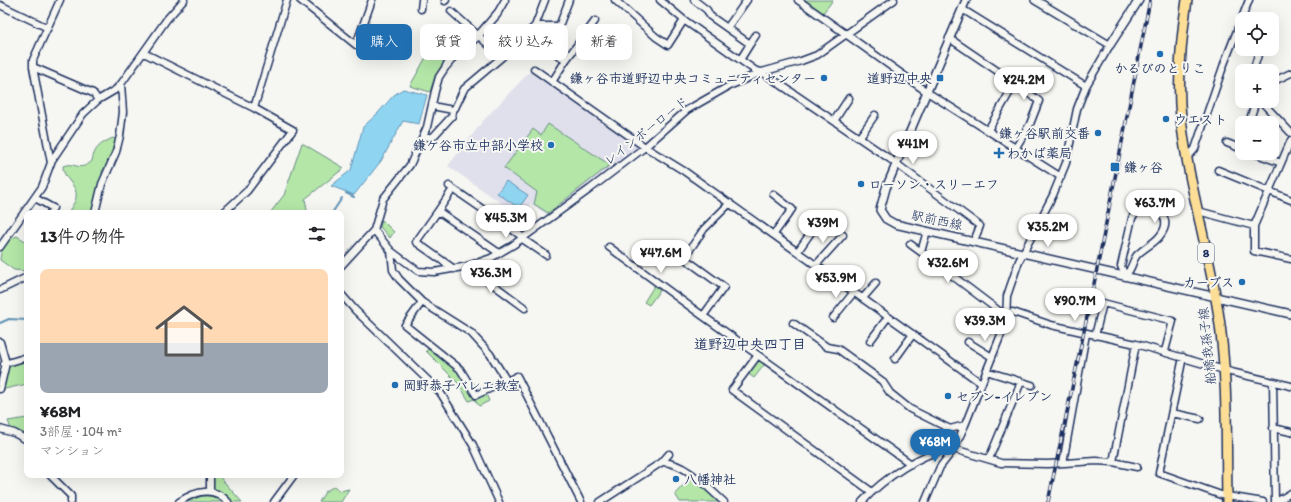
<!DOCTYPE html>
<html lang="ja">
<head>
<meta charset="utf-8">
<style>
	:root { --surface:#fff; --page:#f2f2f2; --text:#202124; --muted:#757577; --accent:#1f6fb2 }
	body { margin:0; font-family:Itim,"Klee One",sans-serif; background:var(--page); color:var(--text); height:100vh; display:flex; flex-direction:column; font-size:15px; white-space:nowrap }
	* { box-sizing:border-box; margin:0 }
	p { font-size:13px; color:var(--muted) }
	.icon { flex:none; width:22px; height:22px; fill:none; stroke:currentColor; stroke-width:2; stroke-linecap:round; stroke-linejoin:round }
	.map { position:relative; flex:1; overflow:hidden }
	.drawer { position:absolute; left:24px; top:210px; width:320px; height:268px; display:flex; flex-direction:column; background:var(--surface); border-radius:8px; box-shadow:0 4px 16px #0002 }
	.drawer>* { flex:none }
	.top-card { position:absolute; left:356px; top:24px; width:380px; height:36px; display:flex; gap:8px }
	.fabs { position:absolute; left:1235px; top:12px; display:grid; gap:8px }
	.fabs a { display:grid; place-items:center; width:44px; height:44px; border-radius:8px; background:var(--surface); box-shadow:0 4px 16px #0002; font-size:20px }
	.price { position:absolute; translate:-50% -34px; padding:0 9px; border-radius:14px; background:#fff; color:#222; font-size:13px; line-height:26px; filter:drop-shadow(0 1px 2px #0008) }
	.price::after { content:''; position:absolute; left:50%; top:24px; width:12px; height:9px; margin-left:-6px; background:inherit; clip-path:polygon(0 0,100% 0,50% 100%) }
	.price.active { background:var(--accent); color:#fff }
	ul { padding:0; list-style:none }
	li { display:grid; align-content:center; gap:8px; height:212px; padding:0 16px }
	li span { display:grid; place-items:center; height:124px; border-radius:8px; color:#555 }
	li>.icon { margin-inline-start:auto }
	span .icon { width:72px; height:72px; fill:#fffc; stroke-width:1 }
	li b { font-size:17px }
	h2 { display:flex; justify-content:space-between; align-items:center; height:48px; padding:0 16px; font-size:17px }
	.tag { padding:0 14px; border-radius:8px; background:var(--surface); box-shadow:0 4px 16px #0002; font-size:14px; line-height:36px }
	.tag.active { background:var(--accent); color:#fff }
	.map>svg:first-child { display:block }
	.built { fill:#e0e0ec }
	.green { fill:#b3e6a7; stroke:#678a82 }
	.water { fill:#8fd5f1; stroke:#6193b6 }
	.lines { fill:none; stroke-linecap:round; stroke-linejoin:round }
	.stream { stroke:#6193b6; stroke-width:2 }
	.minor-casing { stroke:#1b2f5e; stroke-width:9 }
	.tertiary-casing { stroke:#1b2f5e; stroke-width:10 }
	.primary-casing { stroke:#1b2f5e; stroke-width:12 }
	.minor { stroke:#f6f6f2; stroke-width:6 }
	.tertiary { stroke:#f6f6f2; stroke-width:7 }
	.primary { stroke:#fcde96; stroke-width:9 }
	.rail-casing { stroke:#1b2f5e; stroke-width:3.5 }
	.rail { stroke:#f6f6f2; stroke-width:2; stroke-dasharray:6; stroke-linecap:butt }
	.poi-dot { fill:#1f6fb2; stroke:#f6f6f2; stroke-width:1.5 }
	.labels { text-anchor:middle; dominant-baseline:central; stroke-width:4; stroke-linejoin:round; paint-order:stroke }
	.shield { fill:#f6f6f2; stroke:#5d6b8a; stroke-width:1 }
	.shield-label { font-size:12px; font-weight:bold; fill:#1b2f5e }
	.poi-label { font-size:13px; font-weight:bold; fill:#1b2f5e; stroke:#f6f6f2; text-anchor:start }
	.street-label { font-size:13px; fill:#1b2f5e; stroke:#f6f6f2 }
	.neighbourhood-label { font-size:14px; font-weight:bold; fill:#1b2f5e; stroke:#f6f6f2 }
</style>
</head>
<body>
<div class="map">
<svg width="1291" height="502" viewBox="0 0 1291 502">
	<rect width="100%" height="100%" fill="#f6f6f2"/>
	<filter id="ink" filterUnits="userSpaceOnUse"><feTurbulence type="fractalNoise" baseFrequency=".025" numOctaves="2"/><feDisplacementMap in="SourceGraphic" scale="8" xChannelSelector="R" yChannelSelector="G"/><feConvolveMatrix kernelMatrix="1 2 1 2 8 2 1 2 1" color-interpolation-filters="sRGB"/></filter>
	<g filter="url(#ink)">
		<path class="built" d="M531,70L636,144L638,147L548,215L530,204L521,217L448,166L483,121Z"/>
		<path class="green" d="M804,0H833L823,13Z
			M430,50L444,62L435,77L430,92L410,86Z
			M548,124L610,165L548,213L534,204L537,192L504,168L533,129L541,135Z
			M113,138L117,140L108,163L102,171V177L92,213H69C70,208 75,203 76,198C79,185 62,179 63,166C75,161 79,173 92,161C94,148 101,143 113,138Z
			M302,143L344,168L305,199L307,209L305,213H270L284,195Z
			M382,220L394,232L390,238L380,227Z
			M17,236L27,242V271L14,270L0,260C0,250 7,239 17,236Z
			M654,286L660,290L649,305L644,302Z
			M428,349L457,369L476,398L486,394L489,401L479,406L474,399L469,401L458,383L426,351Z
			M27,359V384L0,390V370L8,365Z
			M759,359L765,364L754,378L747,373L756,360Z
			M27,418V437L12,431L8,421Z
			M212,475H218L242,502H184L210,493Z
			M694,479L720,502H680L675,494L687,481Z
			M334,486L340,491L349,489L341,502H319L325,492Z"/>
		<path class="water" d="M403,89L427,95L419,124L403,121L381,161L354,195L331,186L351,170L363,127L378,113L394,95Z
			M506,181L528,195L519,208L497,193Z"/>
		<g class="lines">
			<path class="stream" d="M346,193L354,197
				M332,213L342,198
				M0,323L9,319L27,320"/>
			<defs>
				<path id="minor" d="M300,0L356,45L372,0
					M615,0L656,37L668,45L684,20
					M660,0L684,20L756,71L762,72L890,159L980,226L974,241
					M694,0L707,10L710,16L750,44L740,60
					M798,0L927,92L1061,177
					M445,1L446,0
					M0,5L48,28
					M421,9L422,0
					M962,9L1086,86
					M451,11L502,57
					M497,14L505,0
					M535,26H559
					M727,28L747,0
					M949,38L1015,83
					M750,44L756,35
					M144,53L254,108L293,130L247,191L223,213
					M566,60L595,21
					M33,67L93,93L98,100
					M534,69L645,147L684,171L981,383
					M1253,71L1258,55
					M552,82L566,60L550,50L569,0
					M1272,82L1291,73
					M1261,101L1291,133
					M432,106L453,110L455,108L464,89L502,57L535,26L545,0
					M254,108L287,0
					M1251,116L1256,101
					M834,121L849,98
					M988,130L1015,83L1039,101L1030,124L1015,149
					M424,136L432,138L452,116L453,110
					M859,138L875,115
					M1291,140L1254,226V251L1291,259
					M1227,143L1242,149
					M1254,153L1281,163
					M1187,158L1195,149L1224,64L1249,0
					M51,163L33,67V60L60,0
					M1218,170L1291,200
					M449,186L520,235L524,240L546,255
					M773,194L792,209L774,234
					M35,198L53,208L50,213
					M730,203L704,229L684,258L724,287L703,316L911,464
					M1145,207C1163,208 1172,222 1159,237C1153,244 1144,248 1137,255C1131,262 1134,267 1125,276L1121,266L1132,218L1137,210Z
					M438,211L453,189
					M1198,211L1254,226
					M95,213L102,184L116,152L120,136L123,112L121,84
					M374,230L391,251L418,271L434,272L446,270L468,266L491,258L513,245L590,189L645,147L687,110L729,86L762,72L801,61L817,55L894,0
					M927,231L921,252L1003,314L1013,312L1051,325L1136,344L1231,372L1291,386
					M910,244L921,252
					M0,247L42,187L52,160L83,114L98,100L115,90L121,84L167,19L184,0
					M609,247L703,316
					M391,251L393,270L399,279L422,302L471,333L490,354L507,381L517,376L581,502
					M798,251L819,221
					M816,265L843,235
					M341,266L374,230L383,199L410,165L427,127L435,91L439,77L447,65
					M468,266L525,308
					M454,269L416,242L438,211L499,253
					M0,290L27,277
					M341,294L355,310L440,392L473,445L499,502
					M863,298L876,283
					M422,302L405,325L460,369L476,395L507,381
					M833,318L854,292
					M793,323L827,347L838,349L882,381L890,393L910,409L950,429L965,425
					M1095,336L1103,303L1173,321L1165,351
					M870,341L888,317
					M0,342L6,363L0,389
					M968,342L992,357
					M758,355L732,390L872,492
					M1183,357L1159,473L1221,495L1263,502
					M895,359L913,334
					M4,364L27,357
					M986,371L1032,385
					M1273,382L1275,502
					M1172,413L1200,419
					M1273,428L1291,432
					M0,429L14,433L27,440
					M954,449L1001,463L1048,464L1096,461L1113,462L1137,467
					M989,459L1021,382
					M662,462C686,463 707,487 724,502
					M1113,462L1136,344
					M1063,463L1086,334
					M50,475L71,496V502
					M210,475V491
					M179,502C195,491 214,486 228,502
					M274,502L294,475
					M600,502L662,462L669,454
					M862,502C883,479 923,451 954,448
					M925,502L940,467L954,449L965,425L1006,322L1007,296L1019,261L1053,195L1066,163L1077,109L1086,86L1110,45L1075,24
					M1276,502L1291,493"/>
				<path id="tertiary" d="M966,0L886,188L880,210L886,219L895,224L1291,314
					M1035,0L1075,24
					M1110,45L1139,0
					M447,65L454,56L478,36L497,14"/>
				<path id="primary" d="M1187,0C1181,39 1177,78 1181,118C1188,183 1208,247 1218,311C1228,374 1226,439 1227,502"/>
			</defs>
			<use href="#minor" class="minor-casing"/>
			<use href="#tertiary" class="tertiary-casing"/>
			<use href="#primary" class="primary-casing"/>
			<use href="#minor" class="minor"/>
			<use href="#tertiary" class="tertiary"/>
			<use href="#primary" class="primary"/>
			<defs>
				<path id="rail" d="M1048,502L1095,279L1150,0"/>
			</defs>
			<use href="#rail" class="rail-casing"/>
			<use href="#rail" class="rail"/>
		</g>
	</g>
	<g class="poi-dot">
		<circle cx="1160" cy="54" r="4"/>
		<circle cx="824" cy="78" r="4"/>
		<rect x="936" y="74" width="8" height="8" rx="2"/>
		<circle cx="1166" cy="119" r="4"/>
		<circle cx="1098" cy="133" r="4"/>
		<circle cx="551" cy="145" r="4"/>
		<path d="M997 147h4v4h4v4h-4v4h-4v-4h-4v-4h4z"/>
		<rect x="1110" y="162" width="10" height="10" rx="2"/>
		<circle cx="861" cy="184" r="4"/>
		<circle cx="1242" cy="282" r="4"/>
		<circle cx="395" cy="385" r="4"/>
		<circle cx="948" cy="396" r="4"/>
		<circle cx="676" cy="479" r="4"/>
	</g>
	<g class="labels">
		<rect class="shield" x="1198" y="243" width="16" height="20" rx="3"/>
		<g class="shield-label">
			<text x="1206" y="253">8</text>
		</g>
		<g class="poi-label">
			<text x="1160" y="68" text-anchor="middle">かるびのとりこ</text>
			<text x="816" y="78" text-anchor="end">鎌ヶ谷市道野辺中央コミュニティセンター</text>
			<text x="932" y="78" text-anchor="end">道野辺中央</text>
			<text x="1174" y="119">ウエスト</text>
			<text x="1090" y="133" text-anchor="end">鎌ヶ谷駅前交番</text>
			<text x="543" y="145" text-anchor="end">鎌ケ谷市立中部小学校</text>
			<text x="1007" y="153">わかば薬局</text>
			<text x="1124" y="167">鎌ヶ谷</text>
			<text x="869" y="184">ローソン・スリーエフ</text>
			<text x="1234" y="282" text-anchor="end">カーブス</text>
			<text x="403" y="385">岡野恭子バレエ教室</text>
			<text x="956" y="396">セブン-イレブン</text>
			<text x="684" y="479">八幡神社</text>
		</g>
		<g class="street-label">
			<text transform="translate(646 131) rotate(-38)">レインボーロード</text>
			<text transform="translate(937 220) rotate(12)">駅前西線</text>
			<text transform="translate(1207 346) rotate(-96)">船橋我孫子線</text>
		</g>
		<g class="neighbourhood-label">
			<text x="750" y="344">道野辺中央四丁目</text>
		</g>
	</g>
</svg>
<div class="fabs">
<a><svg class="icon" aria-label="locate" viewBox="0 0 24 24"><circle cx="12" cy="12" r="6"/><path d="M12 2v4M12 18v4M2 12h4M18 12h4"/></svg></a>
<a>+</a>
<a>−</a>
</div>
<b class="price" style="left:1024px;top:101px">¥24.2M</b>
<b class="price" style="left:913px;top:165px">¥41M</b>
<b class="price" style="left:1155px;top:224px">¥63.7M</b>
<b class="price" style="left:506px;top:239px">¥45.3M</b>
<b class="price" style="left:823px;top:244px">¥39M</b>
<b class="price" style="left:1048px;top:248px">¥35.2M</b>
<b class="price" style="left:661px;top:274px">¥47.6M</b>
<b class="price" style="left:948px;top:284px">¥32.6M</b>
<b class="price" style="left:491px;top:294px">¥36.3M</b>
<b class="price" style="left:836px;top:299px">¥53.9M</b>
<b class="price" style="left:1075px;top:322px">¥90.7M</b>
<b class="price" style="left:985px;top:342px">¥39.3M</b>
<b class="price active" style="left:935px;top:463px">¥68M</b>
<div class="top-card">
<a class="tag active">購入</a>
<a class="tag">賃貸</a>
<a class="tag">絞り込み</a>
<a class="tag">新着</a>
</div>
<section class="drawer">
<h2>13件の物件<svg class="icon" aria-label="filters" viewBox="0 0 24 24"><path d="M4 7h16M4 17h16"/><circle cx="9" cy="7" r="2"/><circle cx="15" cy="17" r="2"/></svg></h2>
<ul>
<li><span style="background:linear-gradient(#ffd9b3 60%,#9aa5b1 0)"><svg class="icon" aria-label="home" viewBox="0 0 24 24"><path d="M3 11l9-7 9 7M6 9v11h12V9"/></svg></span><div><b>¥68M</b><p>3部屋 · 104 m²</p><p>マンション</p></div></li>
</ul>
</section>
</div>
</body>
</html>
